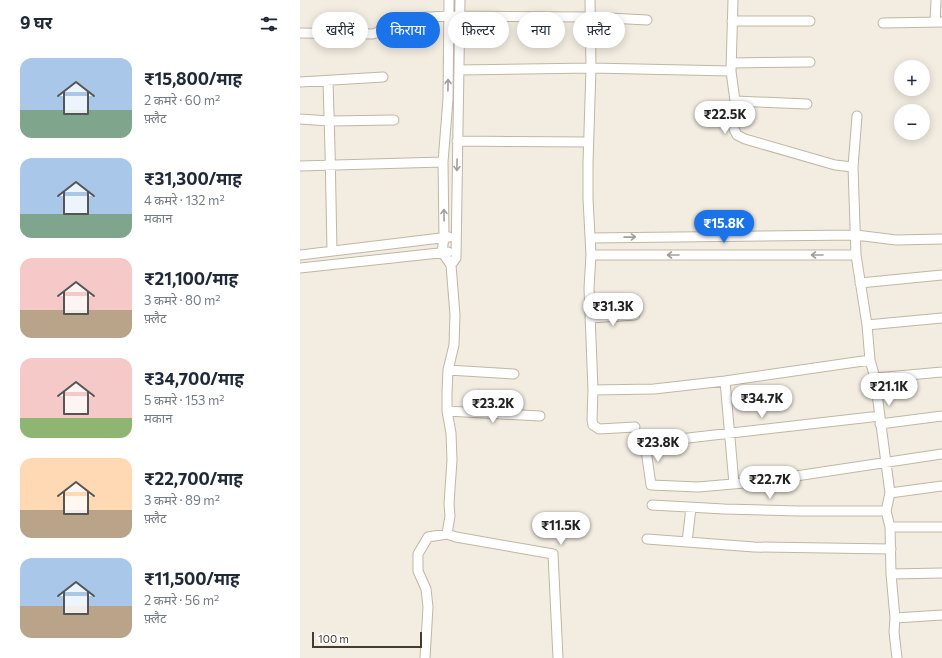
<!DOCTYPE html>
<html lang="hi">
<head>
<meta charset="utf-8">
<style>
	:root { --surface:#fff; --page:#f2f2f3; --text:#1f2937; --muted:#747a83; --accent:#1a73e8 }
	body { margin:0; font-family:Commissioner,"Noto Sans Devanagari",sans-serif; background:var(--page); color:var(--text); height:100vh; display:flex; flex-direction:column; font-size:15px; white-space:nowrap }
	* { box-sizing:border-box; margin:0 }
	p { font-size:13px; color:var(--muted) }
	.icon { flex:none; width:22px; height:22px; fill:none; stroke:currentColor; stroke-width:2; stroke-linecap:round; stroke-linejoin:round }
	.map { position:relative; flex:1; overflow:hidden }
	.sheet { display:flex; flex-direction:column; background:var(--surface); width:300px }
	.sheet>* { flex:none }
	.top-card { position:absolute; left:12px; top:12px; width:380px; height:36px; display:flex; gap:8px }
	.tools { position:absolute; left:594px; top:60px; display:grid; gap:8px }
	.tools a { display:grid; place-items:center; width:36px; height:36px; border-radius:50%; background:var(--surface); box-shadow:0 2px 10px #0003; font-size:20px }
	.scale { position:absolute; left:12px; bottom:10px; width:110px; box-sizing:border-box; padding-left:4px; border:2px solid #443c32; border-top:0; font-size:11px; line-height:14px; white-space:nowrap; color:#443c32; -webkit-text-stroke:3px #fff; paint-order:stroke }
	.price { position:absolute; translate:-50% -34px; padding:0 9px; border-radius:14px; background:#fff; color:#222; font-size:13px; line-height:26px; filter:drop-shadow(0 1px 2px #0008) }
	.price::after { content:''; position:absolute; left:50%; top:24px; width:12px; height:9px; margin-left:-6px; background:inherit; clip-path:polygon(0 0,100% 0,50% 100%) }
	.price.active { background:var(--accent); color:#fff }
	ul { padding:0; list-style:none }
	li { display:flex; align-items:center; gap:12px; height:100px; padding:0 20px }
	li span { display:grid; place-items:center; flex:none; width:112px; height:80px; border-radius:12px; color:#555 }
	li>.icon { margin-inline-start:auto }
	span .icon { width:48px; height:48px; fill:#fffc; stroke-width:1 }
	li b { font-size:17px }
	h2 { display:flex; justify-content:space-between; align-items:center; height:48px; padding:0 20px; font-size:17px }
	.chip { padding:0 14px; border-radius:18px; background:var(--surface); box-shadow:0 2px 10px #0003; font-size:14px; line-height:36px }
	.chip.active { background:var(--accent); color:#fff }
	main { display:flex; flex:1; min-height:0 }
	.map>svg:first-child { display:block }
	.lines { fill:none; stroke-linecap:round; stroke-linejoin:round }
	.street-casing { stroke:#c1b6a6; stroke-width:11 }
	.street { stroke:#fff; stroke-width:9 }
	.oneway { stroke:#a29e98 }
</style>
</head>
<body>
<main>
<section class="sheet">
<h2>9 घर<svg class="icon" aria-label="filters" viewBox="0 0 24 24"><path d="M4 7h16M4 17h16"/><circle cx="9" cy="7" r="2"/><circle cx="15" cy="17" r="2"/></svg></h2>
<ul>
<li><span style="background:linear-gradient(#a9c7e8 65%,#7fa58c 0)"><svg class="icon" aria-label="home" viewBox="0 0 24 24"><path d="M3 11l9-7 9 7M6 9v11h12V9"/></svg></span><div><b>₹15,800/माह</b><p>2 कमरे · 60 m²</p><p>फ़्लैट</p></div></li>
<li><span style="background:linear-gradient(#a9c7e8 70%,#7fa58c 0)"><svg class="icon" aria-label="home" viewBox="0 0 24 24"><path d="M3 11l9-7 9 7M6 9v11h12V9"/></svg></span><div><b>₹31,300/माह</b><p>4 कमरे · 132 m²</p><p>मकान</p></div></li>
<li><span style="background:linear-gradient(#f6c9c9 65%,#b9a48a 0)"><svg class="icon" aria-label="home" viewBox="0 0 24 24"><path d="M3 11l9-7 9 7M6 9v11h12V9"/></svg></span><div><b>₹21,100/माह</b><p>3 कमरे · 80 m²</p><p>फ़्लैट</p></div></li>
<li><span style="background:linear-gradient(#f6c9c9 75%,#8fb573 0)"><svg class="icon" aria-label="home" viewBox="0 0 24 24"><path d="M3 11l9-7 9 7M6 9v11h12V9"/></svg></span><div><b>₹34,700/माह</b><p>5 कमरे · 153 m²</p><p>मकान</p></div></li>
<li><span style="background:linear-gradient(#ffd9b3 65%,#b9a48a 0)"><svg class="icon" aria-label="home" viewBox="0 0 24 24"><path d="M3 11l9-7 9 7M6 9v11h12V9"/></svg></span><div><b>₹22,700/माह</b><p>3 कमरे · 89 m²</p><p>फ़्लैट</p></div></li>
<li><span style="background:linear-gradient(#a9c7e8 60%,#b9a48a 0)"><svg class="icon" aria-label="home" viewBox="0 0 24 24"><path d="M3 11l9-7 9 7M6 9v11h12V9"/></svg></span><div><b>₹11,500/माह</b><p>2 कमरे · 56 m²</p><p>फ़्लैट</p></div></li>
</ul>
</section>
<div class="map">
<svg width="642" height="658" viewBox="0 0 642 658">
	<rect width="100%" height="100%" fill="#f2ece1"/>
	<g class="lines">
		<defs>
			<path id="street" d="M290,0L291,68L288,163V199L291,255L289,288L293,390L292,420L293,425L299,429L335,427
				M433,0L431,71L435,101L433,119L434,129L437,135L445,139L535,165L553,167
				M432,21H510
				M635,22L636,0
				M583,23L642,22
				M0,33L73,34C84,31 82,24 90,19L149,16L290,17L347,20
				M432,63L510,62
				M159,70L291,68L431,71
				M28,81L30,149L32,251
				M0,82L83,77
				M435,101L507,104
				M557,116L553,167L556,255L567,325L570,360L575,378L586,463L590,493L586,511L590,527H642
				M0,119L29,121L94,120
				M157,141L288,142
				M0,166L143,162
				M291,238L556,235L596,240L642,239
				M0,255L149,237
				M291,255H556
				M151,265L156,258L160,0
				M0,268L148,252
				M560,283L642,275
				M290,318L335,315
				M567,325L642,318
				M148,370L214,374
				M575,378L642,372
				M425,381L434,484
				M293,390L354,389L425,381L570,360
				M147,411L240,416
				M580,416L345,443L351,485L398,487L456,482L642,454
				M580,424L642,416
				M590,493L642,486
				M352,505L424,509L499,511H586
				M590,527L591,574L595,618L594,632L597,658
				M147,534L156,537L253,554L258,658
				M347,539L454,547L591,549
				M387,542L391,508
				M591,574L642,573
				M595,618L642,615
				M125,658L128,607L126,589L118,571V554L128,537L147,534L150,516L149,504L152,460L151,433L147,411V392L148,370L154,345L155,315L151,265L142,252L144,237L143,162L148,99L149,0"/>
		</defs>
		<use href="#street" class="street-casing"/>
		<use href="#street" class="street"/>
	</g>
	<defs><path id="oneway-shaft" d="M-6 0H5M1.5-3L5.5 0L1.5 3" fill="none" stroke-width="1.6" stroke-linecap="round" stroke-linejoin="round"/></defs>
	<g class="oneway">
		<use href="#oneway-shaft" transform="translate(148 85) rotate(-89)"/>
		<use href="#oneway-shaft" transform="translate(157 165) rotate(91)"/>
		<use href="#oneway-shaft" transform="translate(144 215) rotate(-91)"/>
		<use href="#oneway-shaft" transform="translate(330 237) rotate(-1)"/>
		<use href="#oneway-shaft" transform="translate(373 255) rotate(180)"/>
		<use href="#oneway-shaft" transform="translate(517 255) rotate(180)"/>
	</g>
</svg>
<div class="tools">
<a>+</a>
<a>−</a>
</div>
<div class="scale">100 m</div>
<b class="price" style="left:425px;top:135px">₹22.5K</b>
<b class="price active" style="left:424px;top:244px">₹15.8K</b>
<b class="price" style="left:313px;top:327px">₹31.3K</b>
<b class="price" style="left:589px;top:407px">₹21.1K</b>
<b class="price" style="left:462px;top:419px">₹34.7K</b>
<b class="price" style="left:193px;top:424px">₹23.2K</b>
<b class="price" style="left:358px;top:463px">₹23.8K</b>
<b class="price" style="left:470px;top:500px">₹22.7K</b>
<b class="price" style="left:261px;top:546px">₹11.5K</b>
<div class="top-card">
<a class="chip">खरीदें</a>
<a class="chip active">किराया</a>
<a class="chip">फ़िल्टर</a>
<a class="chip">नया</a>
<a class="chip">फ़्लैट</a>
</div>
</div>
</main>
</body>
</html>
